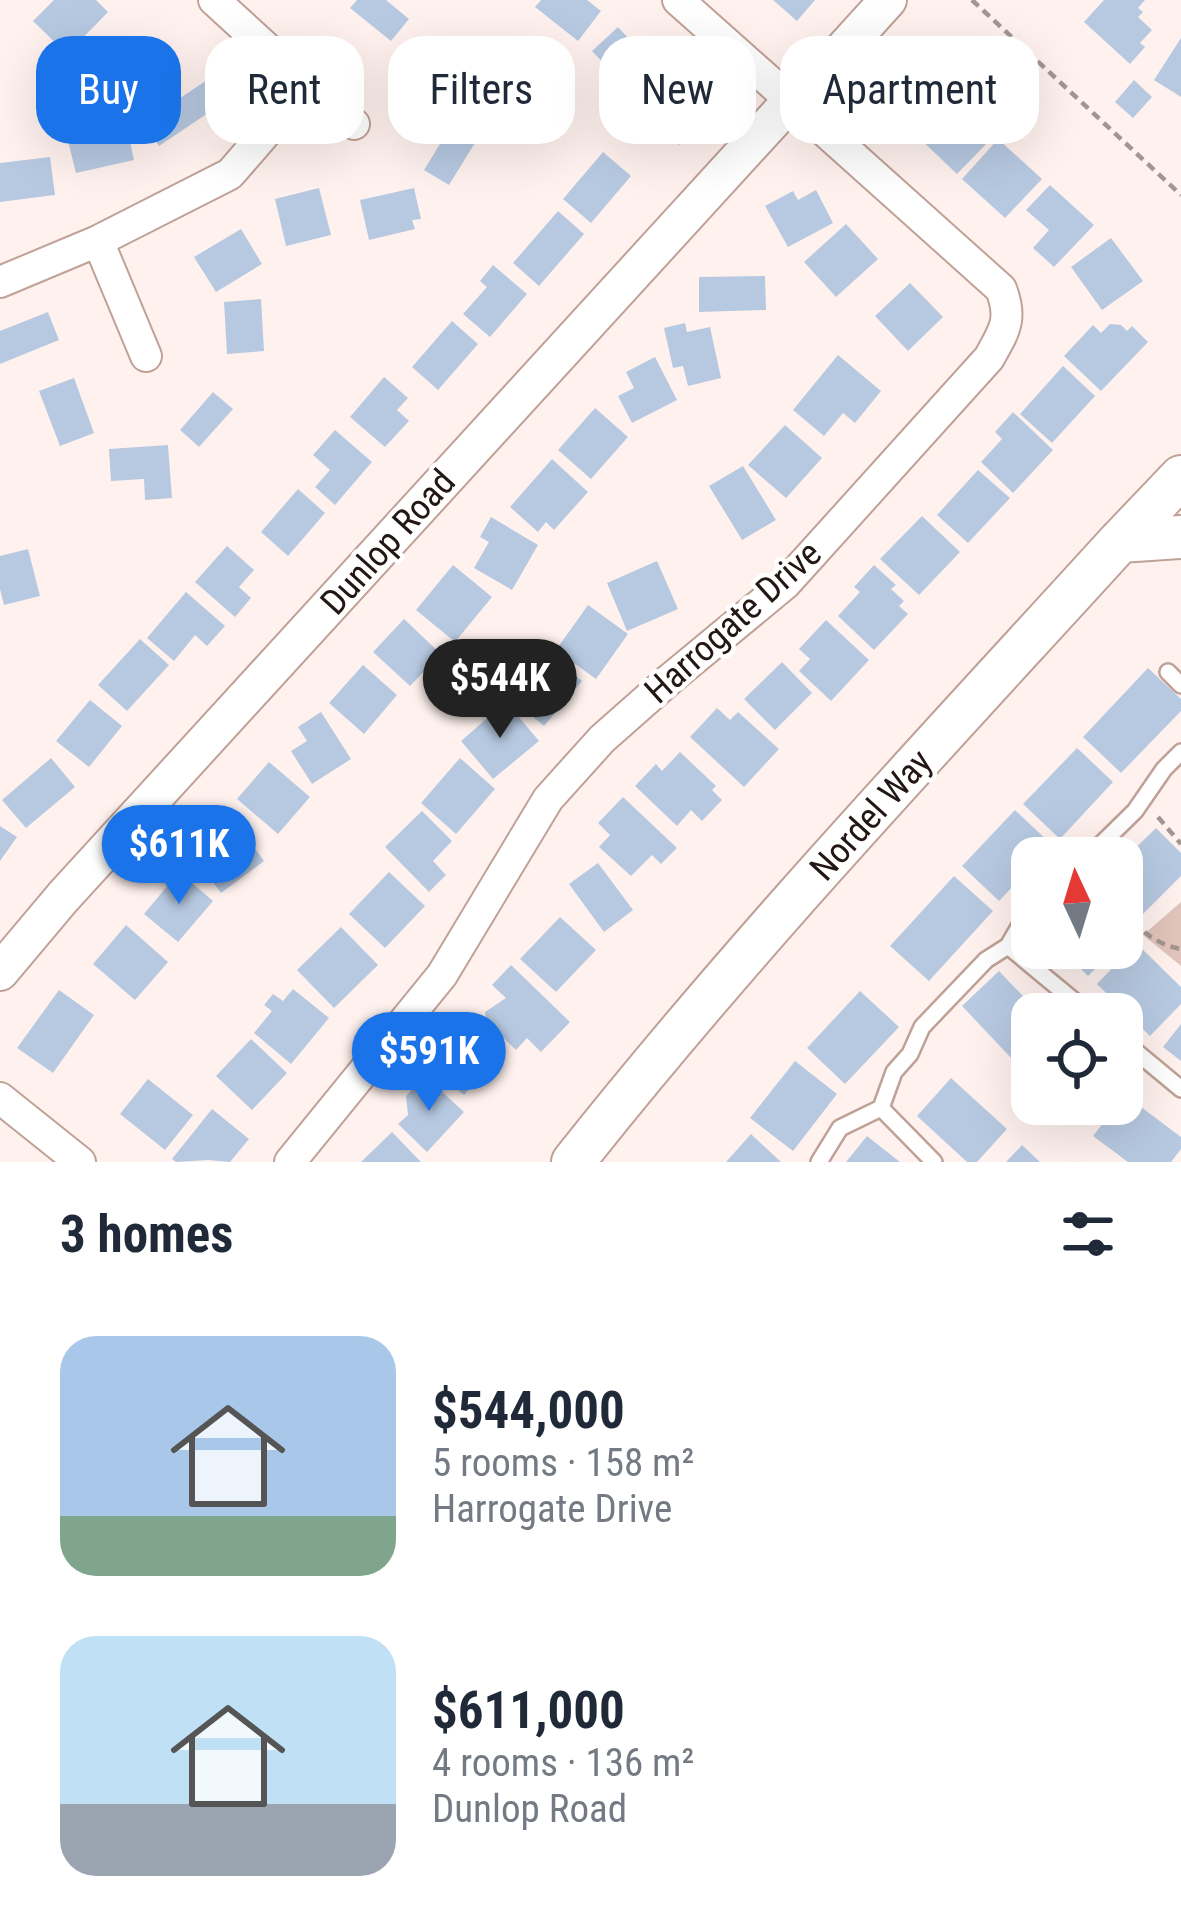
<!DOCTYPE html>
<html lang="en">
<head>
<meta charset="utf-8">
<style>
	:root { --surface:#fff; --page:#f6f6f7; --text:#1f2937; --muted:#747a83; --accent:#1a73e8 }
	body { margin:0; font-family:"Roboto Condensed",sans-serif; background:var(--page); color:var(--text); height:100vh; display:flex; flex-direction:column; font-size:45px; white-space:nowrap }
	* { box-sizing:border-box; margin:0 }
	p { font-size:39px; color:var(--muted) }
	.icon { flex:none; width:66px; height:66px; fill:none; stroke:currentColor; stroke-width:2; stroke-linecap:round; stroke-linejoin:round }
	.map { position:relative; height:1162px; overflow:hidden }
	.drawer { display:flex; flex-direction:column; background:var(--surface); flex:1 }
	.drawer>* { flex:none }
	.banner { position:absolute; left:36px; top:36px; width:1110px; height:108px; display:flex; gap:24px }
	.needle { width:78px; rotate:356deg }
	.controls { position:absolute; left:1011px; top:837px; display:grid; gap:24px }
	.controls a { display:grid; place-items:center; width:132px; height:132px; border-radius:24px; background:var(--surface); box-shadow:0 12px 48px #0002; font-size:60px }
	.price { position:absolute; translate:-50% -102px; padding:0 27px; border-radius:42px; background:var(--accent); color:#fff; font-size:39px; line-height:78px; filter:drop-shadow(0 3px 6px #0008) }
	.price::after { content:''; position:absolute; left:50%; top:72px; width:36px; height:27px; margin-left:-18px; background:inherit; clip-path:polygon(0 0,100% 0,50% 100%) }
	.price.current { background:#222; color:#fff }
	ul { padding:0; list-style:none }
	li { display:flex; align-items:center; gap:36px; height:300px; padding:0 60px }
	li span { display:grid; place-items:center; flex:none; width:336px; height:240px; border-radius:36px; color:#555 }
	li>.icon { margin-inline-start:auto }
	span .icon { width:144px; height:144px; fill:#fffc; stroke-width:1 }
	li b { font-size:51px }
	h2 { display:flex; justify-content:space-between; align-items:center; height:144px; padding:0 60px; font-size:51px }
	.tag { padding:0 42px; border-radius:36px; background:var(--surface); box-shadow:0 12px 48px #0002; font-size:42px; line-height:108px }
	.tag.current { background:var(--accent); color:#fff }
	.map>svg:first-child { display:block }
	.green { fill:#e1c4bb }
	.building { fill:#b7c9e1 }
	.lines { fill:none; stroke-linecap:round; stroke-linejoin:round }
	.service-casing { stroke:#c0a197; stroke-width:20 }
	.minor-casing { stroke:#c0a197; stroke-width:34 }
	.tertiary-casing { stroke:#c0a197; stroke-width:40 }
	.secondary-casing { stroke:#c0a197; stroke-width:46 }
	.path { stroke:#a29693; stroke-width:4.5; stroke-dasharray:9 6; stroke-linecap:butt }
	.service { stroke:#fff; stroke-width:15 }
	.minor { stroke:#fff; stroke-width:30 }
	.tertiary { stroke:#fff; stroke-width:36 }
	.secondary { stroke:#fff; stroke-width:42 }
	.labels { text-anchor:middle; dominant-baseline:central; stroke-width:9; stroke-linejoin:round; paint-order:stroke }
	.street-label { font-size:36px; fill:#221714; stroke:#fff }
</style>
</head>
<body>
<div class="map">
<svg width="1181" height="1162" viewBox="0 0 1181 1162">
	<rect width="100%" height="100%" fill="#fff2ee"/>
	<path class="green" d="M1181,902V966L1143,935Z"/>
	<path class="building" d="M54,0H96L108,12L67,54L33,21Z
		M357,0H386L409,19L391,41L350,8Z
		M541,0H587L601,11L578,41L535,7Z
		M773,0H815L797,21Z
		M1104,0H1145L1138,8L1143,12L1138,17L1152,30L1140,43L1145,47L1130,64L1084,22Z
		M618,27L657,69L632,93L592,51Z
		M1181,38V97L1154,80Z
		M425,41L438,56L457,41L478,67L439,98L405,56Z
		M904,50L942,86L903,126L875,100L887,87L877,78Z
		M210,78L226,101L159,146L143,123Z
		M1134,80L1152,97L1133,118L1115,102Z
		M679,81L710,120L679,145L648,105Z
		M947,99L990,140L957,174L914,133Z
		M456,118L481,133L449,185L424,170Z
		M125,119L134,160L76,173L66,133Z
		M998,139L1042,179L1005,218L962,179Z
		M603,152L631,176L591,223L563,199Z
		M50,157L55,195L0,202V163Z
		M1050,185L1094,225L1054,267L1033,248L1049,230L1026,210Z
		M319,188L331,235L286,246L275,199Z
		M414,188L421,219L412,220L415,229L369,240L360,200Z
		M816,190L833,223L788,247L765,206L793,191L798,200Z
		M558,211L584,234L539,286L513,263Z
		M846,224L878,259L836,297L804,262Z
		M241,229L262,264L216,292L194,257Z
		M1111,238L1143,281L1102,310L1071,267Z
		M493,265L527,294L490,337L463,314L487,287L480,281Z
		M765,276L766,310L699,312V277Z
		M910,283L943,317L908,351L875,316Z
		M261,299L264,351L227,354L224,302Z
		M48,312L59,340L0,364V331Z
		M452,321L478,344L438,390L412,367Z
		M685,323L687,332L710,327L721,378L688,386L683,366L673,368L664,328Z
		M1110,324L1121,325L1127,331L1132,326L1148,342L1101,391L1064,356L1093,325L1101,333Z
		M838,355L881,391L855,423L843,413L824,436L793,410Z
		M655,357L677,400L632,423L618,396L634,388L626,372Z
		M1063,366L1095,396L1052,443L1020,414Z
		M384,377L408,398L397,410L409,421L385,447L350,417Z
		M74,378L94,433L60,446L39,391Z
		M213,392L233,409L199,447L180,430Z
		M595,408L628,437L591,479L558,450Z
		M1013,412L1053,450L1013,493L981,462L1002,439L995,432Z
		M785,425L822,458L786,498L748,465Z
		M335,430L372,462L335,505L315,487L330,470L313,455Z
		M168,445L172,498L145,500L144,479L111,481L109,449Z
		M552,459L588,492L554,530L546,522L538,532L510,507Z
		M743,466L776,520L742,540L709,486Z
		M978,470L1010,498L968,543L937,515Z
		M298,489L325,513L288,556L261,532Z
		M922,516L960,552L919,595L880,559Z
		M491,517L538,545L512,590L474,568L489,542L480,537Z
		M227,546L254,570L239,587L251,598L235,617L195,582Z
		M28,549L40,596L4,605L0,589V556Z
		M657,561L678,609L627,631L607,583Z
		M453,565L492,597L455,642L416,610Z
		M874,565L896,585L891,589L904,601L899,606L908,614L874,650L838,616L860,592L854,587Z
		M186,592L225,626L207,646L195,635L174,661L147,638Z
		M588,605L628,634L596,679L556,650Z
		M404,619L441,654L410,686L373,652Z
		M826,620L869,660L831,701L799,671L810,659L799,649Z
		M140,639L169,665L127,711L98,685Z
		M543,649L582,681L544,726L505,694Z
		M782,662L812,693L775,730L744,699Z
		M363,665L397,695L364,734L329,703Z
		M1148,668L1181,699V711L1121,773L1083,737Z
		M90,700L122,726L89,767L56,741Z
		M506,702L539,741L493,779L461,741Z
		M717,708L730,720L738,712L779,749L744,787L690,737Z
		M321,712L351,759L312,784L291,751L307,741L298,727Z
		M1077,748L1113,782L1060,839L1023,804Z
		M680,752L716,786L712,790L722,800L702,821L691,810L677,826L635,786L656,764L662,771Z
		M51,758L75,787L26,828L2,800Z
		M460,758L495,789L456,834L421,803Z
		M269,762L310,797L278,834L237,799Z
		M623,797L677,848L661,864L652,855L631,876L599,847L610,835L598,823Z
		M1015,810L1052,845L1040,858H1032V866L999,901L962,866Z
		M422,811L452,841L433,861L446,875L429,892L385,847Z
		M0,826L17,837L0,861Z
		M240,828L264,861L221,893L188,849L209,834L217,845Z
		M1156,828L1181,853V876L1141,916L1122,897V861Z
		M598,863L633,910L604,932L569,884Z
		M179,872L213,901L178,942L144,914Z
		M389,872L425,906L385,948L349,914Z
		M954,876L993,911L929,981L890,946Z
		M560,917L596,950L556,992L520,959Z
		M126,925L168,962L135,1000L93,964Z
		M341,927L378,965L334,1008L297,970Z
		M1136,943L1181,987V1004L1150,1036L1097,984Z
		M1060,948H1116L1088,976Z
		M511,965L570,1022L541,1052L527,1038L516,1050L486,1021L485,1012L506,998L492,985Z
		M999,971L1040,1014H1032V1042L1013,1060L962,1006Z
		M293,989L329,1018L291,1064L254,1033L272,1011L264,1005L273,994L283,1001Z
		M59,990L94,1015L53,1073L17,1048Z
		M860,991L899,1027L845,1084L807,1048Z
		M468,1022L502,1051L464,1095L430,1066Z
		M1181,1024V1061L1163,1047Z
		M251,1039L287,1073L252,1110L216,1076Z
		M795,1061L837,1094L793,1151L750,1118Z
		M425,1076L464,1112L427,1152L398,1124L408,1115L406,1096Z
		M951,1078L1007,1129L977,1162H967L917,1116Z
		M148,1079L193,1115L165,1150L120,1114Z
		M1125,1095L1181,1137V1149L1171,1162H1128L1093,1136L1118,1104H1122Z
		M1061,1104H1099L1078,1123Z
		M212,1109L249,1139L230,1162L208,1160L176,1162L172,1159Z
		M392,1132L421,1162H361Z
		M751,1134L781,1162H726Z
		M867,1136L900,1162H846Z
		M1022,1145L1040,1162H1006Z"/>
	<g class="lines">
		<defs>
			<path id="service" d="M1168,672L1181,685
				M1087,858L1135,811L1164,769L1181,752
				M1008,946L1090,1014
				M1122,1040L1181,1089
				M881,1108L934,1162
				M819,1162L840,1128L881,1108L894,1072L910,1054L922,1027L986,960L1008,946L1032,905"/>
			<path id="minor" d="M678,0L778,89
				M307,85L354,124
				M98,241L146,356
				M0,282L98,241L230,174L307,85L214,0
				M0,1098L80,1162
				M290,1162L442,975L548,799L602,739L670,679L785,584L989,358C1004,331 1013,320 1001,289L808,116"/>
			<path id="tertiary" d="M809,87L888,0
				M0,972L63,897L779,114"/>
			<path id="secondary" d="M1120,541L1181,537
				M573,1162C744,946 934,745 1120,541L1181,477"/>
		</defs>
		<use href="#service" class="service-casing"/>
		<use href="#minor" class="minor-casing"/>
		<use href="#tertiary" class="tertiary-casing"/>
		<use href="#secondary" class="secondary-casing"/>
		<path class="path" d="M972,0L1181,195
			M1158,817L1181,844
			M1122,912C1140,929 1156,945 1181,949"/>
		<use href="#service" class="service"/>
		<use href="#minor" class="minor"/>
		<use href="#tertiary" class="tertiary"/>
		<use href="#secondary" class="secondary"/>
	</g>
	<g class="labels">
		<g class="street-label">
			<text transform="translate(388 542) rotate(-48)">Dunlop Road</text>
			<text transform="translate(733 622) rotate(-42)">Harrogate Drive</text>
			<text transform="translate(871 815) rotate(-48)">Nordel Way</text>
		</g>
	</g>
</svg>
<div class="controls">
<a><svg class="needle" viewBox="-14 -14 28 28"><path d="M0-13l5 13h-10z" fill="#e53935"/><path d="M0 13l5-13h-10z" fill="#747a83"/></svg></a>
<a><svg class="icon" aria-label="locate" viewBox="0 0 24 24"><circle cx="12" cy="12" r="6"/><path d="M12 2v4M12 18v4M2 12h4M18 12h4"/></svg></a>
</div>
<b class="price current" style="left:500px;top:741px">$544K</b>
<b class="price" style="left:179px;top:907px">$611K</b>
<b class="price" style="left:429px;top:1114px">$591K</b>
<div class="banner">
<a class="tag current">Buy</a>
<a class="tag">Rent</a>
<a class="tag">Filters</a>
<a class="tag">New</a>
<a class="tag">Apartment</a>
</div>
</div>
<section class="drawer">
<h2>3 homes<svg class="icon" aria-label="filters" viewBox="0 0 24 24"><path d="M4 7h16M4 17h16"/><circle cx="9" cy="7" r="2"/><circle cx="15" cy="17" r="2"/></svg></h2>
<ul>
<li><span style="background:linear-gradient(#a9c7e8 75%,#7fa58c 0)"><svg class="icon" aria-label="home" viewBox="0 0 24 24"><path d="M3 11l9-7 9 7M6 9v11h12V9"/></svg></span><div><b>$544,000</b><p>5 rooms · 158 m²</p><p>Harrogate Drive</p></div></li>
<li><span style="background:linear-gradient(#bfe0f5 70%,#9aa5b1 0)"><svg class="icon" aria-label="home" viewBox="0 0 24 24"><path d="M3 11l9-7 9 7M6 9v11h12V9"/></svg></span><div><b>$611,000</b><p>4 rooms · 136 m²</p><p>Dunlop Road</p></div></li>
</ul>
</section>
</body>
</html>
